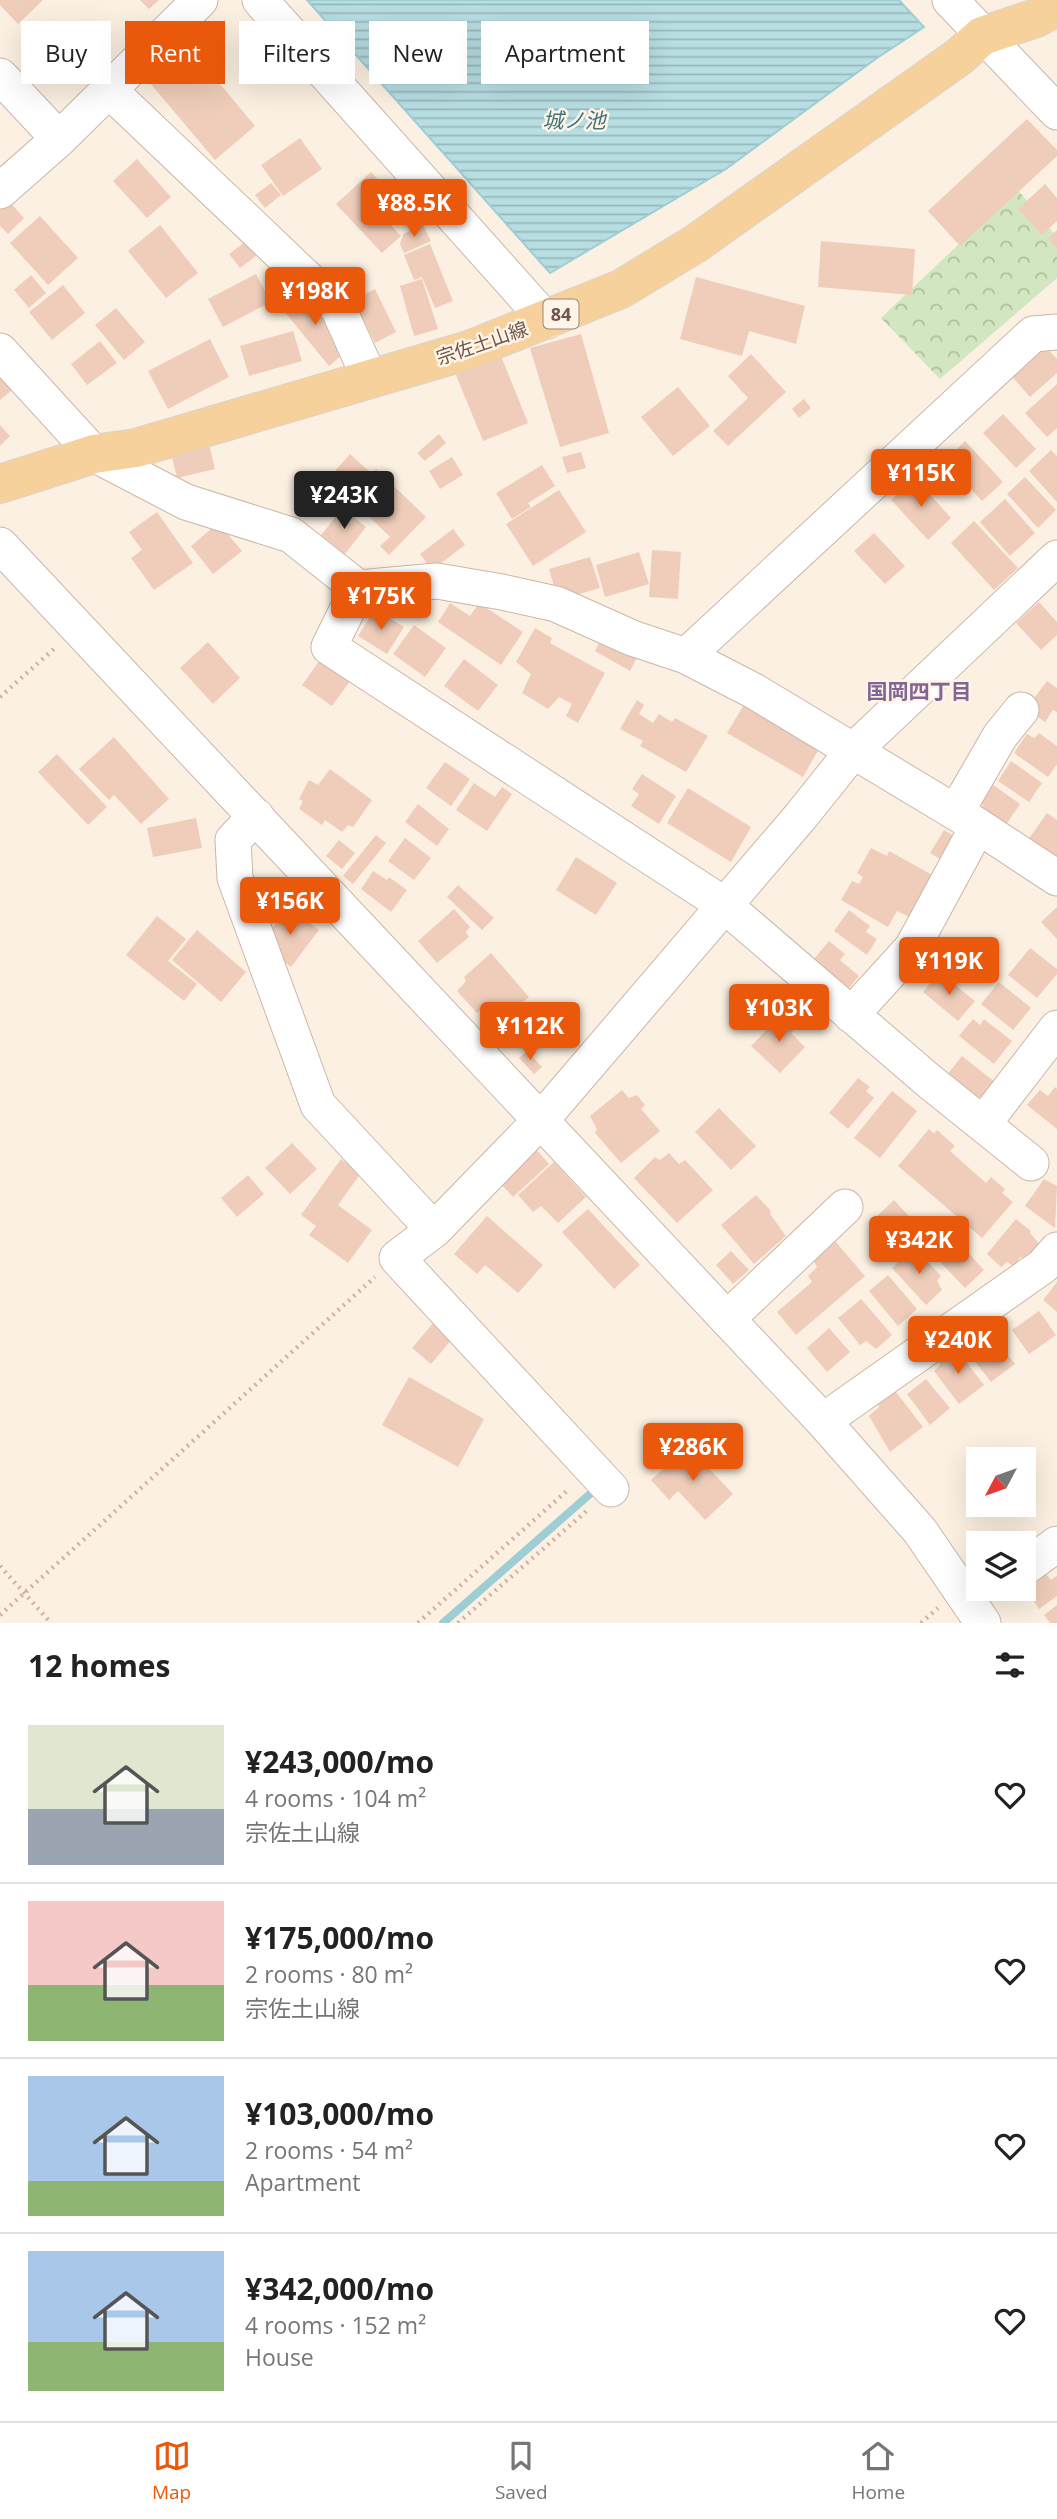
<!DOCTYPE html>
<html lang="en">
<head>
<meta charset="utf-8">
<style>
	:root { --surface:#fff; --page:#f6f6f6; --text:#222; --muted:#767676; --line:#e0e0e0; --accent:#ea580c }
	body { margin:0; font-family:"Open Sans","Noto Sans JP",sans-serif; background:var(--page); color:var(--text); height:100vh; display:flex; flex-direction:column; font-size:26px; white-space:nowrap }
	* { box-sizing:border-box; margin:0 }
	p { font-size:23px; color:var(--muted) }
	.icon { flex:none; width:38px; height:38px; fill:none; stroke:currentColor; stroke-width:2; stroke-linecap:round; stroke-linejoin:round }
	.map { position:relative; height:1623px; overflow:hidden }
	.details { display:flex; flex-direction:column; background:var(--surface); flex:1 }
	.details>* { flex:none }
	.top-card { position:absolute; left:21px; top:21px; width:700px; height:63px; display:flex; gap:14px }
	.needle { width:46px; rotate:229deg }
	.buttons { position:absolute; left:966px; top:1447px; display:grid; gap:14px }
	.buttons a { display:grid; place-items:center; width:70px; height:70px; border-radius:0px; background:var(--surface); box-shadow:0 7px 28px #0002; font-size:35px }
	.price { position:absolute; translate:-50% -60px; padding:0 16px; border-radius:7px; background:var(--accent); color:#fff; font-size:23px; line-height:46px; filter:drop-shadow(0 2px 4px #0008) }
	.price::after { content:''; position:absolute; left:50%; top:42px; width:21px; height:16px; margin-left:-10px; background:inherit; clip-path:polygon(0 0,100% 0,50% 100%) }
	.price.active { background:#222; color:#fff }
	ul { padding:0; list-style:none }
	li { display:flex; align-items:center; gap:21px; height:175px; padding:0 28px }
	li+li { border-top:2px solid var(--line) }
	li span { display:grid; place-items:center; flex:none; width:196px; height:140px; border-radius:0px; color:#555 }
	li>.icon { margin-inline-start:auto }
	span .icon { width:84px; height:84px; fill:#fffc; stroke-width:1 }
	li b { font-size:30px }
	h2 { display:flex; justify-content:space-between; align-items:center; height:84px; padding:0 28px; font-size:30px }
	.tag { padding:0 24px; border-radius:0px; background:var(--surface); box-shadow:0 7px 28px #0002; font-size:24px; line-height:63px }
	.tag.active { background:var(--accent); color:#fff }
	.menu { display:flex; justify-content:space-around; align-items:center; height:98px; border-top:2px solid var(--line); background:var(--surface); font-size:19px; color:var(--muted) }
	.menu a { display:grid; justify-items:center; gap:4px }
	.menu .active { color:var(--accent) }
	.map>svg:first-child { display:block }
	.park { fill:url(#park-crowns) }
	.water { fill:url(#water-rules); stroke:#9eced4; stroke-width:2 }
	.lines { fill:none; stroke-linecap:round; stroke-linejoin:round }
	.stream { stroke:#9eced4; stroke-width:8 }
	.building { fill:#efcdba }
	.minor-casing { stroke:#cab7a9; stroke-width:37 }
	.major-casing { stroke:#dad3d0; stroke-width:40 }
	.path { stroke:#d3b09e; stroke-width:4.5; stroke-dasharray:2 5; stroke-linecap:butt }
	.minor { stroke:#fff; stroke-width:35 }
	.major { stroke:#f7d19c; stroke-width:38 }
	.labels { text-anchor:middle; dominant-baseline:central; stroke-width:5; stroke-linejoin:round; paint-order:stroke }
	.shield { fill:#fef4e7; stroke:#9b8579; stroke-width:2 }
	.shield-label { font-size:18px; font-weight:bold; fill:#70564a }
	.street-label { font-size:19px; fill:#70564a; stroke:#fef4e7 }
	.water-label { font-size:21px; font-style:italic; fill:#42757c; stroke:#fef4e7 }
	.neighbourhood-label { font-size:21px; font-weight:bold; fill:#826594; stroke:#fef4e7 }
</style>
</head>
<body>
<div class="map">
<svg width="1057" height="1623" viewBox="0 0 1057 1623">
	<defs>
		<pattern id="park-crowns" width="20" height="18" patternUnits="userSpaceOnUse" patternTransform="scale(1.75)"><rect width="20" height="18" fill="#d2e7c1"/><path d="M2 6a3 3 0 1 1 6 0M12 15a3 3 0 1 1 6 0" fill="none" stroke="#afbe9f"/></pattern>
		<pattern id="water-rules" width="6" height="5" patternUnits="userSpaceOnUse" patternTransform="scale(1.75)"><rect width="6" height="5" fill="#b7dee3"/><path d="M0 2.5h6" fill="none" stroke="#99b7ba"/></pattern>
	</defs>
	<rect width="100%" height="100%" fill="#fbf0e1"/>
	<path class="park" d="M1017,189L1057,237V278L940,379L881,318Z"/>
	<path class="water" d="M307,0H899L924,27L877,58L726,169L550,273Z"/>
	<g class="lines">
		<path class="stream" d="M443,1623L590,1494"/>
	</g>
	<path class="building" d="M0,0H43L18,24L0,5Z
		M140,0H159L149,9Z
		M198,43L224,74L216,79L255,126L215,160L150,83Z
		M1027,119L1057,150V156L960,246L928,211Z
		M300,138L322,169L283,196L261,165Z
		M137,159L171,197L147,218L113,181Z
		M371,172L394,197L379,212L401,236L382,253L336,204Z
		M271,183L281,195L265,208L255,195Z
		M1045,184L1057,198V221L1042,235L1018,209Z
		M6,198L24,218L8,234L0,226V204Z
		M40,216L78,258L48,285L10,243Z
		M160,225L198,273L166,298L128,251Z
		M423,225L431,241L404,253L400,244L403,234Z
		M1057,230V249L1048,238Z
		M249,239L260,253L240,268L229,254Z
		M821,241L915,249L912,295L818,287Z
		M430,244L453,301L435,308L422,277L414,280L404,255Z
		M256,274L271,302L223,327L208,299Z
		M31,275L46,293L29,308L14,290Z
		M696,277L805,306L796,344L749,331L742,356L680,339Z
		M422,279L438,329L414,336L400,286Z
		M63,285L85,313L52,340L29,312Z
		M300,288L350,348L329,366L279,305Z
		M375,289L396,332L375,343L353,300Z
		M116,308L145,342L124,360L95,325Z
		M293,331L302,361L249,376L240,346Z
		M581,334L609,433L560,447L530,348Z
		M210,339L229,377L168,409L148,371Z
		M100,341L117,363L87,385L71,364Z
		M1042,343L1057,359V373L1030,397L1009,373Z
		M751,354L786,392L728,446L713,431L748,398L728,376Z
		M501,356L528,423L483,441L456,375Z
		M0,376L12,390L0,400Z
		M1057,384V428L1047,437L1025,413Z
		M678,387L710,426L673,456L641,417Z
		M804,399L811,408L799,418L792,409Z
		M1003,414L1036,449L1016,468L983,433Z
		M0,425L10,436L0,446Z
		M439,434L446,443L425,461L417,453Z
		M208,440L215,469L177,478L170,449Z
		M965,441L1003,482L982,501L945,461Z
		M1051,450L1057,456V502L1029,471Z
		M581,452L586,468L567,473L562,457Z
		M350,454L369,471L331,514L312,497Z
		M452,457L463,475L440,489L429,471Z
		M542,465L555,486L528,503L531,507L512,519L496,493Z
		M376,469L426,517L389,555L380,546L390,537L349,497Z
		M1025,477L1056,510L1038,528L1007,494Z
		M915,478L951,518L928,540L891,500Z
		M559,490L586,532L533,566L506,524Z
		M1005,499L1035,533L1010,556L980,522Z
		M343,508L366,527L345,554L321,535Z
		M157,512L193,563L154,590L131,558L142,550L129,532Z
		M974,521L1018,568L994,590L951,543Z
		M218,523L242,551L213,574L191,546Z
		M453,529L465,545L432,570L420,554Z
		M874,533L905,566L885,584L854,551Z
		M652,550L681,552L678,599L649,597Z
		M639,552L649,584L605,597L596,565Z
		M590,557L600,588L558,600L549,569Z
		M1039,602L1057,622V635L1041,650L1016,623Z
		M450,603L470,616L479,603L523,632L501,665L438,622Z
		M375,609L404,627L387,654L358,636Z
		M414,625L446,648L425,677L393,654Z
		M535,628L552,638L550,643L605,673L578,723L566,716L572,704L559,697L548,709L522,693L531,674L516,662Z
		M602,637L638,656L630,671L595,651Z
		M208,642L240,678L213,704L180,668Z
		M323,656L353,677L332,706L302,685Z
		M464,659L498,685L478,711L444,686Z
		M1047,681L1057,688V712L1053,710L1045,722L1026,709Z
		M637,700L644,705L639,714L653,723L659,714L672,722L675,718L708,736L686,772L640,746L643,741L620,729Z
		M745,703L820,747L803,777L727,733Z
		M1039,733L1057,746V764L1048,777L1014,753L1027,734L1034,738Z
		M114,737L169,799L141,824L114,795L109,800L79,769Z
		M57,754L107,807L88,825L38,772Z
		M1011,761L1042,783L1029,802L998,781Z
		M445,762L470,779L451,806L426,788Z
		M330,769L372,800L353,827L348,825L342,832L325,820L322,825L299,809L303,801L299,799L309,780L318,785Z
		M642,774L676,796L659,824L631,806L639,794L632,789Z
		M989,782L1020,804L1003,829L979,811L983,805L977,799Z
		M474,783L495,797L502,787L512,794L487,831L456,810Z
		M688,788L751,827L731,862L667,823Z
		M418,804L449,829L437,846L405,822Z
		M1047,813L1057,820V858L1028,840Z
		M196,818L202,848L153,857L147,828Z
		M944,830L957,838L943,861L930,853Z
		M376,835L386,843L353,884L343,876Z
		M405,838L431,858L414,880L388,861Z
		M339,840L355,853L342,869L326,856Z
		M871,848L887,856L889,851L936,877L913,919L897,911L888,927L841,900L852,881L859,884L863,877L857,873Z
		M576,857L617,883L596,915L556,890Z
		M373,871L387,880L389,877L407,890L391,912L361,889Z
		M458,885L494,918L482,930L447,897Z
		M289,907L319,930L291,967L261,943Z
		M1057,907V939L1041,922Z
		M454,909L470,927L466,932L469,937L437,963L418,941Z
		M849,910L870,926L866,932L877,939L867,955L834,931Z
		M157,916L186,939L168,961L197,984L184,1001L126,955Z
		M197,930L246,972L221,1002L172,960Z
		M829,941L845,954L840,960L859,976L849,988L814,959Z
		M1030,948L1057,969V974L1037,998L1008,975Z
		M491,953L529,997L505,1017L490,1002L477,1013L457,991L466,981L464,977Z
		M939,972L975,1001L958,1021L923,992Z
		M999,982L1031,1008L1013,1030L981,1004Z
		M783,1013L797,1027L791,1033L805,1047L780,1073L751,1046Z
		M973,1019L980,1025L984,1019L1012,1041L994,1064L959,1036Z
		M527,1051L542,1067L534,1074L519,1058Z
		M962,1056L995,1082L979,1101L947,1075Z
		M858,1078L870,1087L866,1091L874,1098L848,1129L829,1113Z
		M1055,1087L1057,1089V1129L1027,1105L1040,1090L1048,1096Z
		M622,1090L629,1098L637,1095L645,1105L641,1109L660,1131L621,1163L595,1133L597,1129L590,1116Z
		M892,1091L917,1111L880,1158L854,1138Z
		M719,1108L756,1146L731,1170L695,1132Z
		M929,1129L934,1134L937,1130L955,1146L950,1151L986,1183L991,1177L1005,1189L1002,1193L1013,1202L982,1238L898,1166Z
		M292,1143L317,1169L290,1194L265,1168Z
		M534,1147L549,1164L513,1197L498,1181Z
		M669,1153L679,1164L685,1160L713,1190L677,1223L634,1178L655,1157L660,1160Z
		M341,1159L361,1173L338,1205L372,1230L348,1263L309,1235L316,1226L301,1215Z
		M554,1162L586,1197L558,1223L541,1206L533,1212L518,1195Z
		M248,1175L264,1194L237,1217L221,1198Z
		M1044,1179L1057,1186L1055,1228L1025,1206Z
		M756,1195L771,1211L770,1214L786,1236L754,1264L721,1225Z
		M894,1200L918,1226L893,1249L870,1223Z
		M588,1209L640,1265L614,1289L562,1232Z
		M487,1216L543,1265L518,1293L485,1265L477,1274L454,1254Z
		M1016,1219L1031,1231L1030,1233L1042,1247L1028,1262L1021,1257L1013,1266L1007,1262L1001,1267L987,1254Z
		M932,1229L957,1252L963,1247L984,1270L965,1288L920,1241Z
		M835,1241L865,1276L796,1335L777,1312L812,1282L808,1276L817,1267L813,1260Z
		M914,1247L941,1276L937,1281L942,1290L926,1305L892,1268Z
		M731,1251L749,1270L733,1284L716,1265Z
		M888,1275L917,1309L898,1326L869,1291Z
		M1057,1282V1312L1043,1300Z
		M861,1299L892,1335L876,1349L866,1341L860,1345L838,1318Z
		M1039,1311L1056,1335L1029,1354L1012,1330Z
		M440,1315L459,1331L431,1364L412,1348Z
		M829,1328L850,1352L827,1372L807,1348Z
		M987,1329L1015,1364L991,1382L964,1347Z
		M958,1351L984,1385L959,1404L934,1371L940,1365L937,1359L946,1352L951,1356Z
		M409,1377L484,1419L458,1467L382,1425Z
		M926,1379L950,1408L930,1425L907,1394Z
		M896,1392L923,1427L890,1452L869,1416L879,1407L877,1401Z
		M688,1446L733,1494L705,1520L678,1491L669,1500L651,1480Z
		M1046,1574L1051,1580L1057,1576V1596L1039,1609L1026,1589Z
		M1057,1605V1623H1050L1044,1615Z"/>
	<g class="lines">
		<defs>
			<path id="minor" d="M260,0L547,321
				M950,0L1057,112
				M0,76L59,139
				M109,90L338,308L370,379
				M0,191L59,139L200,0
				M0,351L94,454L186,502L291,535L358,588L437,581L502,592L556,604L632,638L686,656L754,691L978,826L1057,878
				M0,545L823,1421L920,1531L983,1623
				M358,588L329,647L723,904L929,1081L1031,1163
				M686,656L1033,334L1057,332
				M956,812L1000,736L1021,710
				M256,816L233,840L235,878L318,1105L434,1230
				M851,1015L912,948L978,826
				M983,1124L1057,1028
				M727,1319L845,1207
				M823,1421L1043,1266L1057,1250
				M611,1489L397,1258L434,1230L541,1120L801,816L853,751L1057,558
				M1024,1568L1057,1544"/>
			<path id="major" d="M0,484L94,454L136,448L469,350L621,289L695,244L960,56L982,36L1036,18L1057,7"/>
		</defs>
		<use href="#minor" class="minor-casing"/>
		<use href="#major" class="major-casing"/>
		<path class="path" d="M0,697L55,648
			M0,1566L51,1623
			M0,1615L375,1277
			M418,1623L569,1489
			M458,1623L590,1508
			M921,1623L938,1608"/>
		<use href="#minor" class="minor"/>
		<use href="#major" class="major"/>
	</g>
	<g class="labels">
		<rect class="shield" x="543.5" y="299.5" width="35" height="29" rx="5"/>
		<g class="shield-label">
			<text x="561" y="314">84</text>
		</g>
		<g class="street-label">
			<text transform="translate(482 343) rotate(-19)">宗佐土山線</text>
		</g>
		<g class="water-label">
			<text x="574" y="120">城ノ池</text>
		</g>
		<g class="neighbourhood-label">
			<text x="919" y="691">国岡四丁目</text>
		</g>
	</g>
</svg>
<div class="buttons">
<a><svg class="needle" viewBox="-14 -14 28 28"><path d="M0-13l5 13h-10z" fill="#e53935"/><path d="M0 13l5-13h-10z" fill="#767676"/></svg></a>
<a><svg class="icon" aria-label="layers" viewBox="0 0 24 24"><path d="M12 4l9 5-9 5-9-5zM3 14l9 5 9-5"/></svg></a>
</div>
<b class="price" style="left:414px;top:239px">¥88.5K</b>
<b class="price" style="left:315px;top:327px">¥198K</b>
<b class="price" style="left:921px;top:509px">¥115K</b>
<b class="price active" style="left:344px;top:531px">¥243K</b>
<b class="price" style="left:381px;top:632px">¥175K</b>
<b class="price" style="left:290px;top:937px">¥156K</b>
<b class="price" style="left:949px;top:997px">¥119K</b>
<b class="price" style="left:779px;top:1044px">¥103K</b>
<b class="price" style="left:530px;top:1062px">¥112K</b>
<b class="price" style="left:919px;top:1276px">¥342K</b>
<b class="price" style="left:958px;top:1376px">¥240K</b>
<b class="price" style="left:693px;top:1483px">¥286K</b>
<div class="top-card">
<a class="tag">Buy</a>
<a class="tag active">Rent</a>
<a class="tag">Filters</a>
<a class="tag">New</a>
<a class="tag">Apartment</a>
</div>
</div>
<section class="details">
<h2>12 homes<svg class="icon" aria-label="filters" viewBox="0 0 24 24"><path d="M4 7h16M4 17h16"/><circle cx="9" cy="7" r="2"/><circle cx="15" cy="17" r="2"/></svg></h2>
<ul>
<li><span style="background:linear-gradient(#dfe7d0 60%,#9aa5b1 0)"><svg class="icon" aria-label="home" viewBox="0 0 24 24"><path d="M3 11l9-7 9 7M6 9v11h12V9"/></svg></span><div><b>¥243,000/mo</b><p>4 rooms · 104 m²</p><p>宗佐土山線</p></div><svg class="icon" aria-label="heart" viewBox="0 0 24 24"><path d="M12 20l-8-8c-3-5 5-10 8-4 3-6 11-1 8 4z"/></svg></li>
<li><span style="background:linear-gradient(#f6c9c9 60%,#8fb573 0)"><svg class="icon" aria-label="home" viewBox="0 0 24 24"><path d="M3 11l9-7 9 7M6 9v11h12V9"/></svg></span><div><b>¥175,000/mo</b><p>2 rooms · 80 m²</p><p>宗佐土山線</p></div><svg class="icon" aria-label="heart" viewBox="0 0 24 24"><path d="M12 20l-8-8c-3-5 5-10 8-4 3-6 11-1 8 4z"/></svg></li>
<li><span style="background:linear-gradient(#a9c7e8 75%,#8fb573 0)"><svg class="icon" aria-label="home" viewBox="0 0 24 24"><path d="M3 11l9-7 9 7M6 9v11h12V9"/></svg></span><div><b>¥103,000/mo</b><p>2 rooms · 54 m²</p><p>Apartment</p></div><svg class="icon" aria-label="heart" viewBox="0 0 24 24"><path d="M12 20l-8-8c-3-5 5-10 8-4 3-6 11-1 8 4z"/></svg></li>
<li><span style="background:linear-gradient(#a9c7e8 65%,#8fb573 0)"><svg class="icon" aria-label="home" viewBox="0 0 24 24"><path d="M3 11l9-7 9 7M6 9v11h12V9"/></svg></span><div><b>¥342,000/mo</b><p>4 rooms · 152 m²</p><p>House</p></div><svg class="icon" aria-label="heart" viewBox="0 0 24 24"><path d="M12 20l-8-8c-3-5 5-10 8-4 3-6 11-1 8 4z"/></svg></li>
</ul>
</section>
<nav class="menu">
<a class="active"><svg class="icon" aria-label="map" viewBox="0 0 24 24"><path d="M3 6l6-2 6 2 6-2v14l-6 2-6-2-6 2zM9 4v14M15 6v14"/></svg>Map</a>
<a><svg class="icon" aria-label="saved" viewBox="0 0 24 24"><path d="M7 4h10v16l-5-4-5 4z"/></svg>Saved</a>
<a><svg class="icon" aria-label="home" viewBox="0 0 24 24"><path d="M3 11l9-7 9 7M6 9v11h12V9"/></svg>Home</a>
</nav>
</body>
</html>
